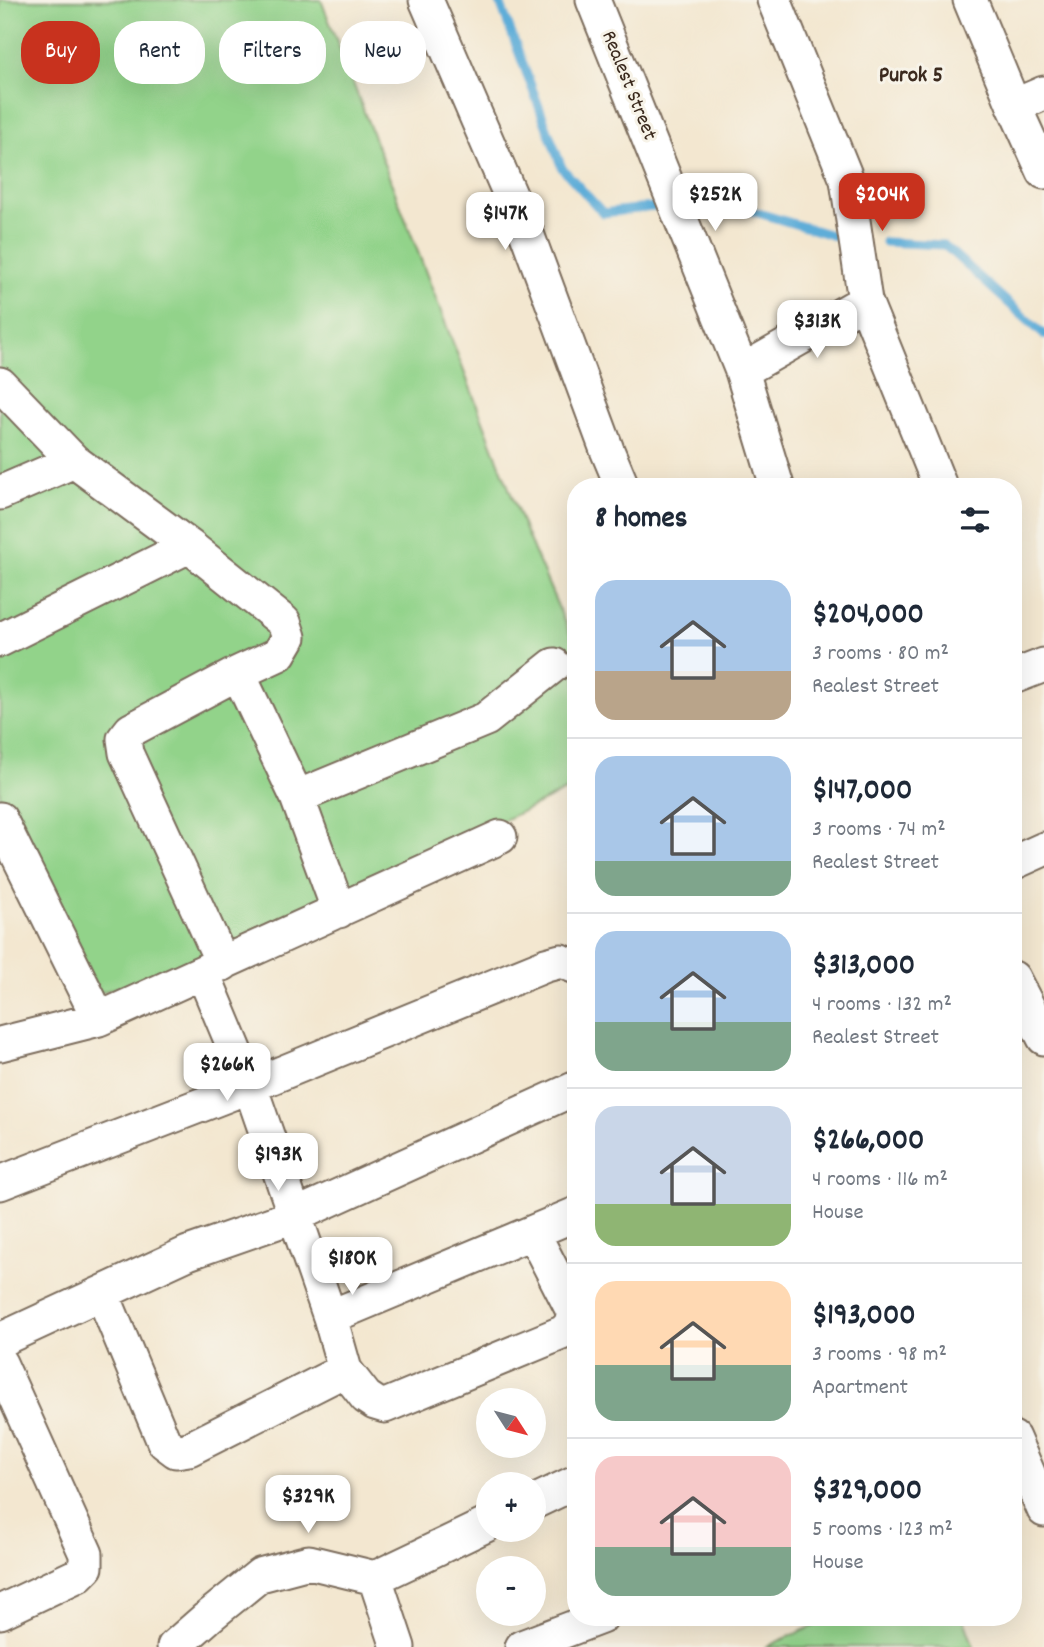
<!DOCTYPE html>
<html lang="en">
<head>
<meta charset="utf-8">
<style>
	:root { --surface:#fff; --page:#f6f6f7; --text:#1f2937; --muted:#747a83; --line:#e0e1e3; --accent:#c8321e }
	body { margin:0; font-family:Dekko,sans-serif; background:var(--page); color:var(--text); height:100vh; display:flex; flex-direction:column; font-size:26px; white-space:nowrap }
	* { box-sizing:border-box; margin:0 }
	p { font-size:23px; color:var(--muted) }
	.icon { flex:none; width:38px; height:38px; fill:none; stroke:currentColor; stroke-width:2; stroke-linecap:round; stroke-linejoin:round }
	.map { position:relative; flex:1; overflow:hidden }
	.side { position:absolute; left:567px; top:478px; width:455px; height:1148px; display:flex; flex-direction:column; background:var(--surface); border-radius:28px; box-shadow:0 7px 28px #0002 }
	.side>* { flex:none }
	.guide { position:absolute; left:21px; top:21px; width:441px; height:63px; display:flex; gap:14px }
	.needle { width:46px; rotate:126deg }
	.fabs { position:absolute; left:476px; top:1388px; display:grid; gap:14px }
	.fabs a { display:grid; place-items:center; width:70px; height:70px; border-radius:50%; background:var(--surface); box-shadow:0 7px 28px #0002; font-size:35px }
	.price { position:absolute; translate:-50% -60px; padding:0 16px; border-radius:14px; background:#fff; color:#222; font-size:23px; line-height:46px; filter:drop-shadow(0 2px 4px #0008) }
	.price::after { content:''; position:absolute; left:50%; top:42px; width:21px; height:16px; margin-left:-10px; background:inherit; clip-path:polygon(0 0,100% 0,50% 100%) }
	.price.active { background:var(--accent); color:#fff }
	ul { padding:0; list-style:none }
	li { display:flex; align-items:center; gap:21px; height:175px; padding:0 28px }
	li+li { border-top:2px solid var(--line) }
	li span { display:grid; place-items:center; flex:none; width:196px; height:140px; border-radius:21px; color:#555 }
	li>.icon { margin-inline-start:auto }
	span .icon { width:84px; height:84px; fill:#fffc; stroke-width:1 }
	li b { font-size:30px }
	h2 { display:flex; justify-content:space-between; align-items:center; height:84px; padding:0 28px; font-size:30px }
	.tag { padding:0 24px; border-radius:28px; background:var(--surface); box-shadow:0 7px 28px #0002; font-size:24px; line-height:63px }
	.tag.active { background:var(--accent); color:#fff }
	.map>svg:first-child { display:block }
	.green { fill:#92d38a; stroke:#667e54; stroke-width:2 }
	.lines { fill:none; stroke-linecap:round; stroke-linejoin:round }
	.stream { stroke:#5fadd8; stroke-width:9 }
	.minor-casing { stroke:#7b6c5c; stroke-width:37 }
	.minor { stroke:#fff; stroke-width:33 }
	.labels { text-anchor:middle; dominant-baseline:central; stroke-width:6; stroke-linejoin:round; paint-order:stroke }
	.street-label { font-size:21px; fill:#3b2a1e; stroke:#f7f3e8 }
	.neighbourhood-label { font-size:23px; font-weight:bold; fill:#3b2a1e; stroke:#f7f3e8 }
</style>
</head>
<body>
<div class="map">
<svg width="1044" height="1647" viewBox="0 0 1044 1647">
	<rect width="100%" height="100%" fill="#f7f3e8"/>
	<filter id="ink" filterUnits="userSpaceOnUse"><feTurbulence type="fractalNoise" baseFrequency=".0143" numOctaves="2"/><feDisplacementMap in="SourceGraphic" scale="14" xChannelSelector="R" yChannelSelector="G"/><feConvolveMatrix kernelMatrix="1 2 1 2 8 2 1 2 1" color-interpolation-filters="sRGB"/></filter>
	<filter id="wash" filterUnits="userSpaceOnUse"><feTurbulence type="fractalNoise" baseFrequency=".00686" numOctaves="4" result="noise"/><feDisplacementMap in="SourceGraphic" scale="28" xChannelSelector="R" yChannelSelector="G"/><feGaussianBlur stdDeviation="1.57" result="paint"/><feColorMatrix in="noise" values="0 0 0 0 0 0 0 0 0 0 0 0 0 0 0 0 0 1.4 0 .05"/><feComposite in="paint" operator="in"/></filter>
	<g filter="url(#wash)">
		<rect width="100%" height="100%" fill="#f3e7d0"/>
		<path class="green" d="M0,0H321L525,530L576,648V786L204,962L99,993L0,804Z
			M834,1617H963L974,1647H765Z"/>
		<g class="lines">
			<path class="stream" d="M499,0L562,168L603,213L669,205
				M683,203L712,199L848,240
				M885,242L944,245L1044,335"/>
		</g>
	</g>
	<g filter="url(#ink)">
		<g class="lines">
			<defs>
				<path id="minor" d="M426,0L527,234L607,450L622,486
					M593,0L742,371L777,486
					M774,0L847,180L865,301L940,486
					M970,0L1014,106L1044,172
					M1014,106L1044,93
					M742,371L865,301
					M0,384L74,461L189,546L284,622L289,637L279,654L238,673L131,730L124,739L126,753L223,964
					M0,493L74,461
					M0,640L189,546
					M238,673L297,797L339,911
					M1013,677L1044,665
					M297,797L486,719L554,665
					M0,819L99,1019
					M1013,863L1044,849
					M203,973L250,1086L330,1317L345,1370L366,1397L375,1403L385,1406L564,1332L572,1323L573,1311L533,1233
					M1013,978L1044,1038
					M0,1044L99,1019L500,837
					M0,1183L250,1086L546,965L561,961L576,967
					M102,1293L164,1442L176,1451L189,1449L345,1370
					M330,1317L576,1214
					M0,1340L188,1253L294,1216L576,1088
					M0,1363L86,1554V1567L78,1575L0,1612
					M1013,1438L1044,1510
					M534,1502L576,1482
					M375,1578L398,1647
					M174,1647L207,1618L260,1575L309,1562L375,1578L488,1524
					M522,1647L601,1617"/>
			</defs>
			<use href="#minor" class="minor-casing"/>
			<use href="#minor" class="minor"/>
		</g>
	</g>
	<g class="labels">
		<g class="street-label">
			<text transform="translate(628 86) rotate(68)">Realest Street</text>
		</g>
		<g class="neighbourhood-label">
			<text x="911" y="76">Purok 5</text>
		</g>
	</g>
</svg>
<div class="fabs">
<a><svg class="needle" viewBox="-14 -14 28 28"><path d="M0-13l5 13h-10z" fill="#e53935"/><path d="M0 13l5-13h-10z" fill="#747a83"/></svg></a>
<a>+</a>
<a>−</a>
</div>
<b class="price" style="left:715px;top:233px">$252K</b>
<b class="price active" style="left:882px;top:233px">$204K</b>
<b class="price" style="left:505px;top:252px">$147K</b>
<b class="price" style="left:817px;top:360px">$313K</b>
<b class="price" style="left:227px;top:1103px">$266K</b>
<b class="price" style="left:278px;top:1193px">$193K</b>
<b class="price" style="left:352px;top:1297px">$180K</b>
<b class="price" style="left:308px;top:1535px">$329K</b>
<div class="guide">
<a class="tag active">Buy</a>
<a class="tag">Rent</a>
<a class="tag">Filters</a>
<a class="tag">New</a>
</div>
<section class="side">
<h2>8 homes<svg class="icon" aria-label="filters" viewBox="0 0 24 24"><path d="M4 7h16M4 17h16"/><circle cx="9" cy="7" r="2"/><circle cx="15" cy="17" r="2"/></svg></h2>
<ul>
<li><span style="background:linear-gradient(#a9c7e8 65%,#b9a48a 0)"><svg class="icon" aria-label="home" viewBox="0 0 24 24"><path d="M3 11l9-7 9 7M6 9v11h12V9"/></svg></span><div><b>$204,000</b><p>3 rooms · 80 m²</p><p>Realest Street</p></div></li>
<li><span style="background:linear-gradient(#a9c7e8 75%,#7fa58c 0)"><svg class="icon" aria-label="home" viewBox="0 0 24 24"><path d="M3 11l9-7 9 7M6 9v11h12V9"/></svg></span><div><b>$147,000</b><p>3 rooms · 74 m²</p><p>Realest Street</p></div></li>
<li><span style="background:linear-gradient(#a9c7e8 65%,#7fa58c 0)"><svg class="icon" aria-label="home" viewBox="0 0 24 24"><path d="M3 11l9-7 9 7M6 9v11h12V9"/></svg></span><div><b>$313,000</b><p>4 rooms · 132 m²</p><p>Realest Street</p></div></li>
<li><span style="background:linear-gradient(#c9d6e8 70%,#8fb573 0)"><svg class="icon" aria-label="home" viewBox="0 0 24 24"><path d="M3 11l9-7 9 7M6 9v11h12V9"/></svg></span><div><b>$266,000</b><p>4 rooms · 116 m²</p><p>House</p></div></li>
<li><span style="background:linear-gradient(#ffd9b3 60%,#7fa58c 0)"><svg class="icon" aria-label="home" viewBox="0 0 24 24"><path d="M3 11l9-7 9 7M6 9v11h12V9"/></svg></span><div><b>$193,000</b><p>3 rooms · 98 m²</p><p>Apartment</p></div></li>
<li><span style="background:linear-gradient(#f6c9c9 65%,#7fa58c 0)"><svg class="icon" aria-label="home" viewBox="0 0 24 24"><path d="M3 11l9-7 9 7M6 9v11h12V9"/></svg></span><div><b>$329,000</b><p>5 rooms · 123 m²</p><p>House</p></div></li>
</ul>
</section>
</div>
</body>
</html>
